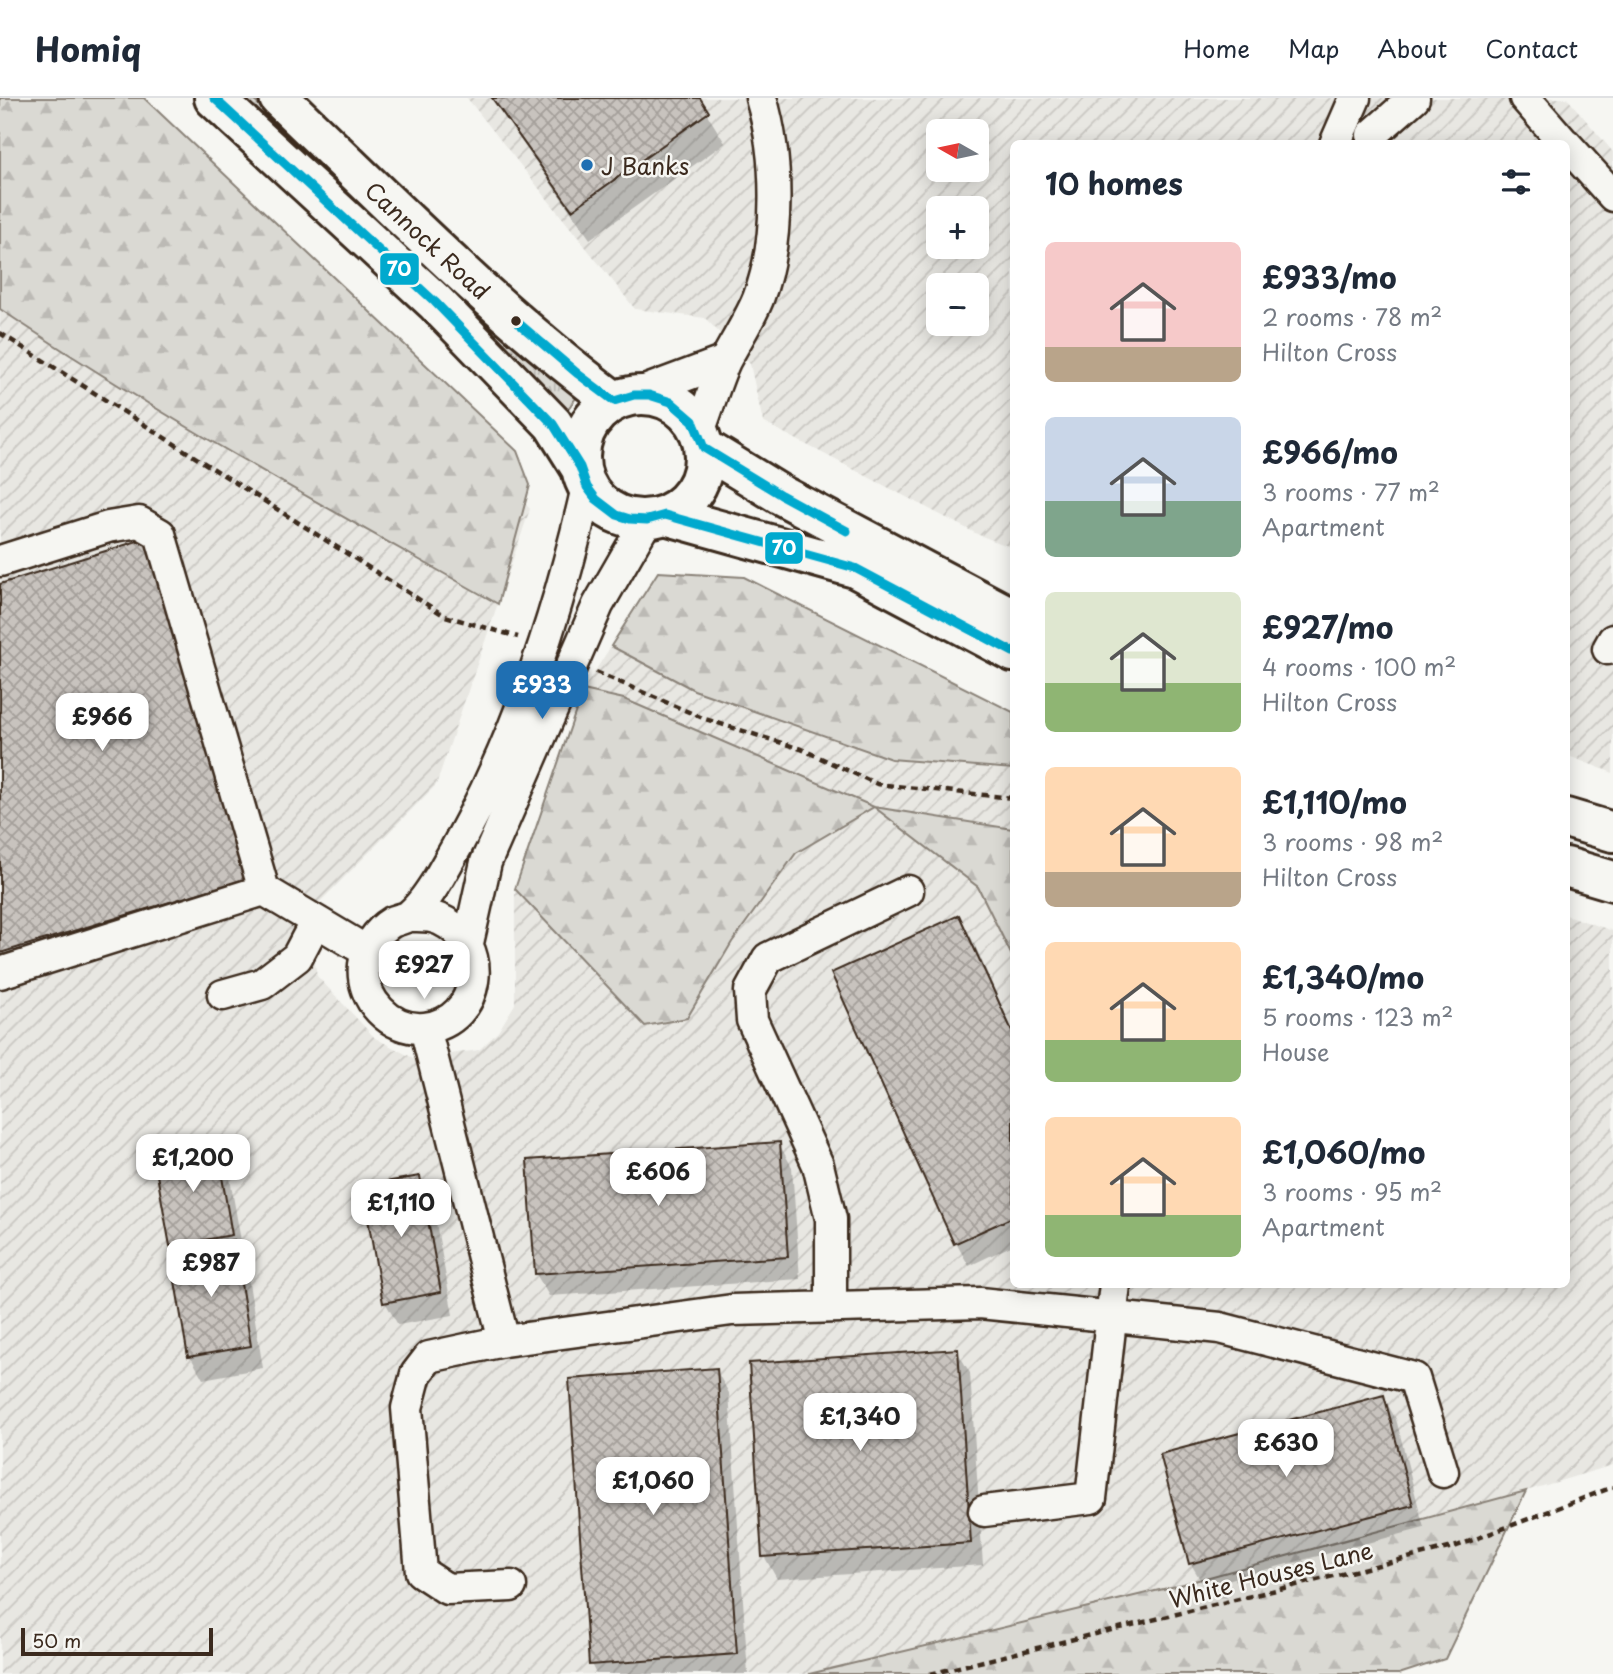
<!DOCTYPE html>
<html lang="en">
<head>
<meta charset="utf-8">
<style>
	:root { --surface:#fff; --page:#f6f6f7; --text:#1f2937; --muted:#747a83; --line:#e0e1e3; --accent:#1f6fb2 }
	body { margin:0; font-family:"Playpen Sans",sans-serif; background:var(--page); color:var(--text); height:100vh; display:flex; flex-direction:column; font-size:26px; white-space:nowrap }
	* { box-sizing:border-box; margin:0 }
	p { font-size:23px; color:var(--muted) }
	.icon { flex:none; width:38px; height:38px; fill:none; stroke:currentColor; stroke-width:2; stroke-linecap:round; stroke-linejoin:round }
	.map { position:relative; flex:1; overflow:hidden }
	.sheet { position:absolute; left:1010px; top:42px; width:560px; height:1148px; display:flex; flex-direction:column; background:var(--surface); border-radius:10px; box-shadow:0 4px 18px #0003 }
	.sheet>* { flex:none }
	.needle { width:46px; rotate:279deg }
	.controls { position:absolute; left:926px; top:21px; display:grid; gap:14px }
	.controls a { display:grid; place-items:center; width:63px; height:63px; border-radius:10px; background:var(--surface); box-shadow:0 4px 18px #0003; font-size:35px }
	.scale { position:absolute; left:21px; bottom:18px; width:192px; box-sizing:border-box; padding-left:7px; border:4px solid #3b2a1e; border-top:0; font-size:19px; line-height:24px; white-space:nowrap; color:#3b2a1e; -webkit-text-stroke:5px #f6f6f2; paint-order:stroke }
	.price { position:absolute; translate:-50% -60px; padding:0 16px; border-radius:14px; background:#fff; color:#222; font-size:23px; line-height:46px; filter:drop-shadow(0 2px 4px #0008) }
	.price::after { content:''; position:absolute; left:50%; top:42px; width:21px; height:16px; margin-left:-10px; background:inherit; clip-path:polygon(0 0,100% 0,50% 100%) }
	.price.on { background:var(--accent); color:#fff }
	ul { padding:0; list-style:none }
	li { display:flex; align-items:center; gap:21px; height:175px; padding:0 35px }
	li span { display:grid; place-items:center; flex:none; width:196px; height:140px; border-radius:10px; color:#555 }
	li>.icon { margin-inline-start:auto }
	span .icon { width:84px; height:84px; fill:#fffc; stroke-width:1 }
	li b { font-size:30px }
	h2 { display:flex; justify-content:space-between; align-items:center; height:84px; padding:0 35px; font-size:30px }
	header { display:flex; align-items:center; gap:42px; box-sizing:border-box; height:98px; padding:0 35px; background:var(--surface); border-bottom:2px solid var(--line) }
	header strong { font-size:33px }
	nav { display:flex; gap:38px; margin-inline-start:auto; font-size:24px }
	.map>svg:first-child { display:block }
	.industrial { fill:url(#industrial-furrows); fill-rule:evenodd }
	.grass { fill:url(#grass-tufts); stroke:#8a8278; stroke-width:2 }
	.forest { fill:url(#forest-firs); stroke:#8a8278; stroke-width:2 }
	.shadow { fill:#0003 }
	.building { fill:url(#building-cross-hatch); stroke:#3b2a1e; stroke-width:2 }
	.lines { fill:none; stroke-linecap:round; stroke-linejoin:round }
	.minor-casing { stroke:#3b2a1e; stroke-width:35 }
	.highway-casing { stroke:#3b2a1e; stroke-width:44 }
	.path { stroke:#3b2a1e; stroke-width:4.5; stroke-dasharray:7 5; stroke-linecap:butt }
	.minor { stroke:#f6f6f2; stroke-width:30 }
	.highway { stroke:#f6f6f2; stroke-width:38 }
	.bus-1-casing { stroke:#f6f6f2; stroke-width:14 }
	.bus-1 { stroke:#00a9ce; stroke-width:9 }
	.poi-dot { fill:#1f6fb2; stroke:#f6f6f2; stroke-width:2.5 }
	.bus-dot { fill:#3b2a1e; stroke:#f6f6f2; stroke-width:2.5 }
	.labels { text-anchor:middle; dominant-baseline:central; stroke-width:5; stroke-linejoin:round; paint-order:stroke }
	.poi-label { font-size:23px; fill:#3b2a1e; stroke:#f6f6f2; text-anchor:start }
	.street-label { font-size:23px; fill:#3b2a1e; stroke:#f6f6f2 }
	.line-badge { stroke:#f6f6f2; stroke-width:2.5 }
	.badge-label { font-size:19px; text-anchor:middle; font-weight:bold; fill:#fff }
</style>
</head>
<body>
<header>
<strong>Homiq</strong>
<nav><a>Home</a><a>Map</a><a>About</a><a>Contact</a></nav>
</header>
<div class="map">
<svg width="1613" height="1576" viewBox="0 0 1613 1576">
	<defs>
		<pattern id="industrial-furrows" width="10" height="10" patternUnits="userSpaceOnUse" patternTransform="scale(1.75)"><rect width="10" height="10" fill="#e8e7e2"/><path d="M-1 1l2-2M0 10L10 0M9 11l2-2" fill="none" stroke="#c8c6c1"/></pattern>
		<pattern id="grass-tufts" width="24" height="20" patternUnits="userSpaceOnUse" patternTransform="scale(1.75)"><rect width="24" height="20" fill="#dad9d3"/><path d="M3 7l-1-3M5 7V3M7 7l1-3M15 17l-1-3M17 17v-4M19 17l1-3" fill="none" stroke="#bcbab5"/></pattern>
		<pattern id="forest-firs" width="22" height="20" patternUnits="userSpaceOnUse" patternTransform="scale(1.75)"><rect width="22" height="20" fill="#dad9d3"/><path d="M5 1l3.5 6h-7zM16 11l3.5 6h-7z" fill="#bcbab5"/></pattern>
		<pattern id="building-cross-hatch" width="8" height="8" patternUnits="userSpaceOnUse" patternTransform="scale(1.75)"><rect width="8" height="8" fill="#c8c3be"/><path d="M0 0l8 8M0 8l8-8" fill="none" stroke="#a49f9a"/></pattern>
	</defs>
	<rect width="100%" height="100%" fill="#f6f6f2"/>
	<filter id="ink" filterUnits="userSpaceOnUse"><feTurbulence type="fractalNoise" baseFrequency=".0143" numOctaves="2"/><feDisplacementMap in="SourceGraphic" scale="14" xChannelSelector="R" yChannelSelector="G"/><feConvolveMatrix kernelMatrix="1 2 1 2 8 2 1 2 1" color-interpolation-filters="sRGB"/></filter>
	<g filter="url(#ink)">
		<path class="industrial" d="M0,0L406,270L530,411L436,687L307,817L317,878L375,940L415,961L479,952L498,934L515,906V791L583,592L658,474L744,479L1013,614V1186H1566V817L1613,833V1367L1526,1393L1176,1488L810,1576H0Z
			M467,0H1567L1613,54V675L1566,657V46H1013V450L979,437L763,324L750,266L705,220L635,211ZM938,33H976V72H938ZM938,110H976V149H938ZM938,187H976V226H938Z"/>
		<path class="grass" d="M232,0H251L410,143L582,292L564,316Z"/>
		<path class="forest" d="M0,0H144L517,353L530,387L498,506C330,411 160,319 0,211Z
			M658,474L744,479L1013,614V671L891,661L694,592L611,548Z
			M583,592L624,601L874,709L1013,731V860L978,789L874,709L796,755L732,844L687,920L645,928L515,791Z
			M1526,1393L1445,1561L1399,1576H809L1176,1488Z"/>
		<path class="shadow" d="M491,0H697L725,45L590,141Z
			M147,442L262,803L0,882V488Z
			M959,819L972,841L1013,933V1147L969,1168L956,1145Z
			M215,1046L228,1069L244,1160H242L246,1167L263,1270L203,1281L190,1258L175,1155L171,1148Z
			M779,1046L792,1069L800,1181L549,1198L536,1176Z
			M419,1080L432,1103L453,1217L398,1227L385,1204Z
			M957,1253L970,1275L983,1467L777,1481L764,1458Z
			M716,1272L729,1295L748,1576H596L591,1566Z
			M1383,1299L1396,1321L1424,1430L1204,1488L1191,1466L1162,1357Z"/>
		<path class="building" d="M492,0H700L709,14L572,112Z
			M147,440L250,780L0,855V486Z
			M959,817L1013,935V1119L954,1146L831,875Z
			M216,1044L232,1137L170,1148L153,1055Z
			M780,1044L788,1159L535,1176L527,1062Z
			M420,1078L441,1194L383,1205L362,1088Z
			M234,1142L251,1248L188,1259L170,1154Z
			M958,1251L971,1445L762,1459L749,1265Z
			M717,1270L737,1556L589,1567L569,1281Z
			M1384,1297L1413,1407L1189,1466L1160,1356Z"/>
		<g class="lines">
			<defs>
				<path id="minor" d="M1525,0L1565,46
					M1372,37L1414,0
					M1335,46L1355,0
					M1566,46L1613,98
					M634,297L725,263
					M699,334C708,311 715,285 725,263C736,242 749,223 758,201C780,144 779,59 761,0
					M0,463L108,429L139,424L160,436L264,792L368,854
					M1608,551L1613,542
					M410,818C420,818 431,817 441,822C491,845 482,924 425,930C390,933 360,901 364,867C366,850 377,833 392,824C398,821 406,821 411,816C423,806 432,791 440,778C510,660 557,523 587,389
					M468,845L486,764L598,507L647,422
					M0,875L264,792
					M223,897L262,886L297,859L316,823
					M425,930L504,1243
					M831,1209V1121L818,1067L752,922L750,893L768,860L908,793
					M984,1413L1091,1400L1115,1186
					M511,1488L447,1491L421,1474L407,1310L416,1276L429,1259L504,1243L732,1212L980,1205L1220,1230L1414,1280L1443,1374"/>
				<path id="highway" d="M214,0L435,204L553,326L580,369
					M279,0C388,104 494,213 614,303
					M580 359a62 62 0 1 1 124 0a62 62 0 1 1-124 0Z
					M704,350L781,397L1013,520
					M665,417L855,470L1013,554
					M1566,720L1613,734
					M1566,769L1613,783"/>
			</defs>
			<use href="#minor" class="minor-casing"/>
			<use href="#highway" class="highway-casing"/>
			<path class="path" d="M0,235L445,518L518,539
				M596,574L705,621L801,651L877,686L1013,700
				M930,1576L1457,1448L1613,1389"/>
			<use href="#minor" class="minor"/>
			<use href="#highway" class="highway"/>
			<defs>
				<path id="bus-1" d="M214,0L435,204L553,326L580,369L587,389L596,401L617,417L630,421L647,422L665,417L855,470L1013,554
					M516,223L578,276L614,303L634,297H649L671,304L693,323L704,350L781,397L847,433"/>
			</defs>
			<use href="#bus-1" class="bus-1-casing"/>
			<use href="#bus-1" class="bus-1"/>
		</g>
	</g>
	<circle class="poi-dot" cx="587" cy="67" r="7"/>
	<circle class="bus-dot" cx="516" cy="223" r="6"/>
	<g class="labels">
		<g class="poi-label">
			<text x="601" y="67">J Banks</text>
		</g>
		<g class="street-label">
			<text transform="translate(428 142) rotate(43)">Cannock Road</text>
			<text transform="translate(1271 1476) rotate(-14)">White Houses Lane</text>
		</g>
	</g>
	<g class="line-badge">
		<rect x="379" y="154" width="41" height="34" rx="7" fill="#00a9ce"/>
		<rect x="764" y="433" width="40" height="34" rx="7" fill="#00a9ce"/>
	</g>
	<g class="badge-label">
		<text x="399" y="178">70</text>
		<text x="784" y="457">70</text>
	</g>
</svg>
<div class="controls">
<a><svg class="needle" viewBox="-14 -14 28 28"><path d="M0-13l5 13h-10z" fill="#e53935"/><path d="M0 13l5-13h-10z" fill="#747a83"/></svg></a>
<a>+</a>
<a>−</a>
</div>
<div class="scale">50 m</div>
<b class="price on" style="left:542px;top:623px">£933</b>
<b class="price" style="left:102px;top:655px">£966</b>
<b class="price" style="left:424px;top:903px">£927</b>
<b class="price" style="left:193px;top:1096px">£1,200</b>
<b class="price" style="left:658px;top:1110px">£606</b>
<b class="price" style="left:401px;top:1141px">£1,110</b>
<b class="price" style="left:211px;top:1201px">£987</b>
<b class="price" style="left:860px;top:1355px">£1,340</b>
<b class="price" style="left:1286px;top:1381px">£630</b>
<b class="price" style="left:653px;top:1419px">£1,060</b>
<section class="sheet">
<h2>10 homes<svg class="icon" aria-label="filters" viewBox="0 0 24 24"><path d="M4 7h16M4 17h16"/><circle cx="9" cy="7" r="2"/><circle cx="15" cy="17" r="2"/></svg></h2>
<ul>
<li><span style="background:linear-gradient(#f6c9c9 75%,#b9a48a 0)"><svg class="icon" aria-label="home" viewBox="0 0 24 24"><path d="M3 11l9-7 9 7M6 9v11h12V9"/></svg></span><div><b>£933/mo</b><p>2 rooms · 78 m²</p><p>Hilton Cross</p></div></li>
<li><span style="background:linear-gradient(#c9d6e8 60%,#7fa58c 0)"><svg class="icon" aria-label="home" viewBox="0 0 24 24"><path d="M3 11l9-7 9 7M6 9v11h12V9"/></svg></span><div><b>£966/mo</b><p>3 rooms · 77 m²</p><p>Apartment</p></div></li>
<li><span style="background:linear-gradient(#dfe7d0 65%,#8fb573 0)"><svg class="icon" aria-label="home" viewBox="0 0 24 24"><path d="M3 11l9-7 9 7M6 9v11h12V9"/></svg></span><div><b>£927/mo</b><p>4 rooms · 100 m²</p><p>Hilton Cross</p></div></li>
<li><span style="background:linear-gradient(#ffd9b3 75%,#b9a48a 0)"><svg class="icon" aria-label="home" viewBox="0 0 24 24"><path d="M3 11l9-7 9 7M6 9v11h12V9"/></svg></span><div><b>£1,110/mo</b><p>3 rooms · 98 m²</p><p>Hilton Cross</p></div></li>
<li><span style="background:linear-gradient(#ffd9b3 70%,#8fb573 0)"><svg class="icon" aria-label="home" viewBox="0 0 24 24"><path d="M3 11l9-7 9 7M6 9v11h12V9"/></svg></span><div><b>£1,340/mo</b><p>5 rooms · 123 m²</p><p>House</p></div></li>
<li><span style="background:linear-gradient(#ffd9b3 70%,#8fb573 0)"><svg class="icon" aria-label="home" viewBox="0 0 24 24"><path d="M3 11l9-7 9 7M6 9v11h12V9"/></svg></span><div><b>£1,060/mo</b><p>3 rooms · 95 m²</p><p>Apartment</p></div></li>
</ul>
</section>
</div>
</body>
</html>
